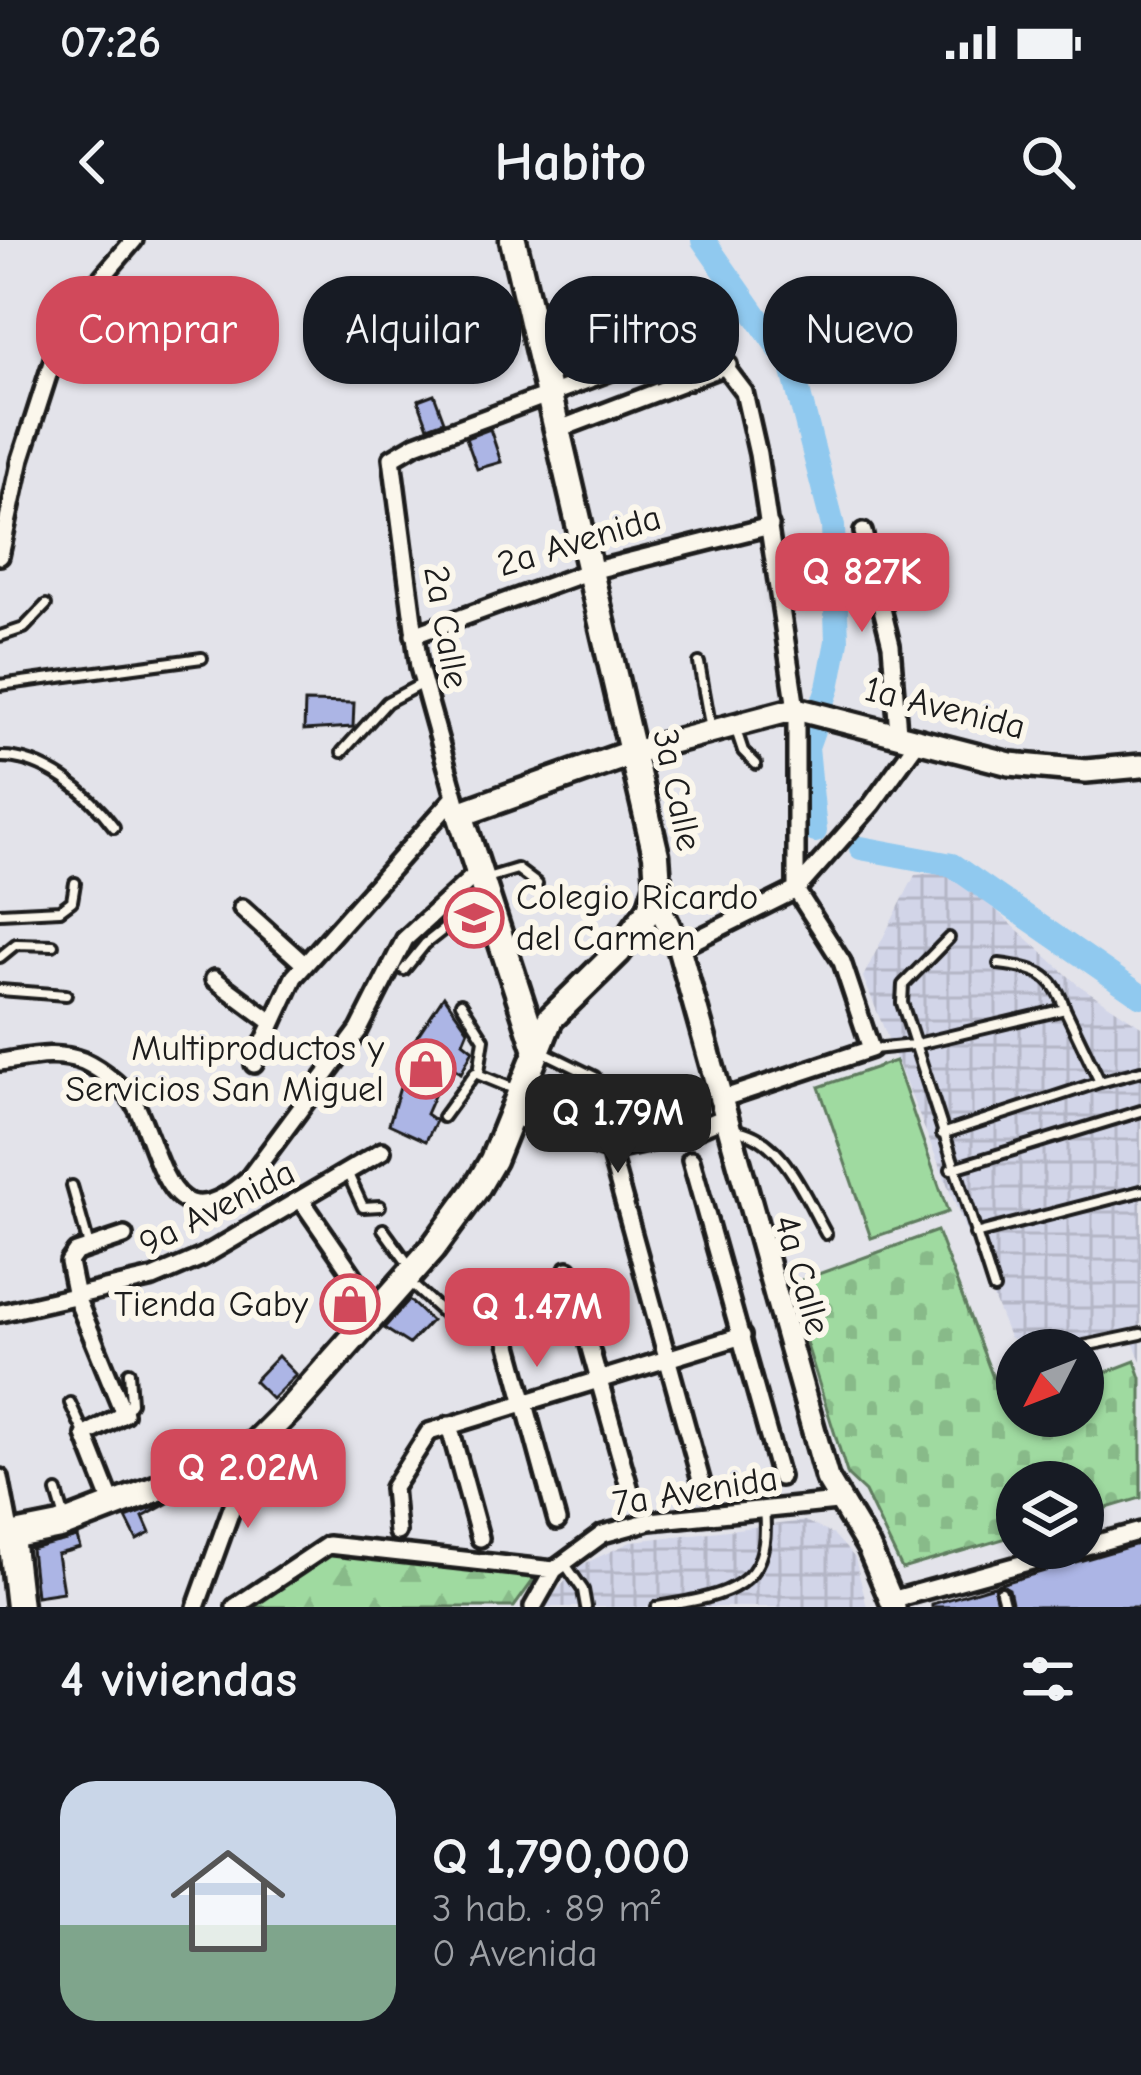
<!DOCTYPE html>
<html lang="es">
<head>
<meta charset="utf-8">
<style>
	:root { --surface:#171b24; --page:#242831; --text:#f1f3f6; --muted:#9ea1a6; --line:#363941; --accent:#d1495b }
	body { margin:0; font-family:"Comic Neue",sans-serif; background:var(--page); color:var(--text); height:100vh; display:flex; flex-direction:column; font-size:45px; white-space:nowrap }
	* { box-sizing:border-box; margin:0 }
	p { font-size:39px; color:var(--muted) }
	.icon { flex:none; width:66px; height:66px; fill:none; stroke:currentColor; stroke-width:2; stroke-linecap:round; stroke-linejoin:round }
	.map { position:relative; height:1367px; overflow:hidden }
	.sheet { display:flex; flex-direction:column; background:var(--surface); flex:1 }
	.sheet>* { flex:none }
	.guide { position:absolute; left:36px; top:36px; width:1071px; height:108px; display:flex; gap:24px }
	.needle { width:78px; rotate:228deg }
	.buttons { position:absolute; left:996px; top:1089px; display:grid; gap:24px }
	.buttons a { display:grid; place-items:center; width:108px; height:108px; border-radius:50%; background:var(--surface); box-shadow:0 3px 9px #0004; font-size:60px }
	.price { position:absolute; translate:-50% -102px; padding:0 27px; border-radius:24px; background:var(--accent); color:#fff; font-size:39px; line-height:78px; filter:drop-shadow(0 3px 6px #0008) }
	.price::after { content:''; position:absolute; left:50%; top:72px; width:36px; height:27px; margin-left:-18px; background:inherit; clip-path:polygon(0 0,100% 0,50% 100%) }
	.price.on { background:#222; color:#fff }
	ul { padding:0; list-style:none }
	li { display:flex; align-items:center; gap:36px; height:300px; padding:0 60px }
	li+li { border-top:3px solid var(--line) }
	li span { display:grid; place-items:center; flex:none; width:336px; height:240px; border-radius:36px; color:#555 }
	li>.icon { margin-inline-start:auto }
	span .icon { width:144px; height:144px; fill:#fffc; stroke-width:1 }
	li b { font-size:51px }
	h2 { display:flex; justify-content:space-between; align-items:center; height:144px; padding:0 60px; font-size:51px }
	.chip { padding:0 42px; border-radius:48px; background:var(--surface); box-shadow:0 3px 9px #0004; font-size:42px; line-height:108px }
	.chip.on { background:var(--accent); color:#fff }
	.status { display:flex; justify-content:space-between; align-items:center; height:84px; padding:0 60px; background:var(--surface); direction:ltr }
	.status svg { height:33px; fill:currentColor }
	header { display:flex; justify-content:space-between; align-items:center; height:156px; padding:0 60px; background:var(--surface); font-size:54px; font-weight:700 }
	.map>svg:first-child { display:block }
	.industrial { fill:url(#industrial-grid) }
	.forest { fill:url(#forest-firs); stroke:#5e7b5e; stroke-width:3 }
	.cemetery { fill:url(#cemetery-stones); stroke:#5e7b5e; stroke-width:3 }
	.pitch { fill:#9fdaa0; stroke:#5e7b5e; stroke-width:3 }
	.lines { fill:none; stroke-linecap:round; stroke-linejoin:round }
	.river { stroke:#90c9ef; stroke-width:24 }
	.building { fill:#acb5e5; stroke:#1c1c1c; stroke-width:3 }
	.lane-casing { stroke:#1c1c1c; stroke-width:16 }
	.street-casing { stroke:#1c1c1c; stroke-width:24 }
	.secondary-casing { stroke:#1c1c1c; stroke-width:30 }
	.primary-casing { stroke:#1c1c1c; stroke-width:33 }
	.lane { stroke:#fbf7ec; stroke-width:8 }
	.street { stroke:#fbf7ec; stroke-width:15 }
	.secondary { stroke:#fbf7ec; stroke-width:21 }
	.primary { stroke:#fbf7ec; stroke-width:24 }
	.labels { text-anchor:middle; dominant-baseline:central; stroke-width:12; stroke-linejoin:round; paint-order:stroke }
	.street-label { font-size:36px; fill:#1c1c1c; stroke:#fbf7ec }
	.poi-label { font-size:36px; fill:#1c1c1c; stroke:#fbf7ec; text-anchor:end }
</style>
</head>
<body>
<div class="status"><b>07:26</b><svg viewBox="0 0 49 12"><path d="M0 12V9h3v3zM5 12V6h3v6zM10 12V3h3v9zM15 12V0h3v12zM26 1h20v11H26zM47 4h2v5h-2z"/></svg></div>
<header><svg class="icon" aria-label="back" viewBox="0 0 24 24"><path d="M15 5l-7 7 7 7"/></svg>Habito<svg class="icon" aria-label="search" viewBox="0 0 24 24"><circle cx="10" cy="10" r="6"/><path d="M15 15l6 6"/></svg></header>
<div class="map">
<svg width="1141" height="1367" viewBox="0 0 1141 1367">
	<defs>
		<pattern id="industrial-grid" width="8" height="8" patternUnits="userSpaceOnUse" patternTransform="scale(3)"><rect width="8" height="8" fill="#d2d5e8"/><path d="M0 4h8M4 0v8" fill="none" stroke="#b4b6c6"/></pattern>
		<pattern id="forest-firs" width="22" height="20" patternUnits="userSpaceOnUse" patternTransform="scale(3)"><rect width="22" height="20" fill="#9fdaa0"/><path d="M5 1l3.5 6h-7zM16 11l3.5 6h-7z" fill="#88ba89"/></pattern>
		<pattern id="cemetery-stones" width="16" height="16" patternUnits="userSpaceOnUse" patternTransform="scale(3)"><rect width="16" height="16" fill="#9fdaa0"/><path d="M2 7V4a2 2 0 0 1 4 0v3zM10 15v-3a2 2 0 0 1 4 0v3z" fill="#88ba89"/></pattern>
	</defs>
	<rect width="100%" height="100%" fill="#e3e3ea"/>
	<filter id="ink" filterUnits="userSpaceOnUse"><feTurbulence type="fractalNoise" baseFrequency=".00833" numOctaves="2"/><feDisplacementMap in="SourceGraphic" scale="24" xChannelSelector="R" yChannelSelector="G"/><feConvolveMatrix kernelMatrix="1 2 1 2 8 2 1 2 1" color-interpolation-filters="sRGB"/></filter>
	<g filter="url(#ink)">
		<path class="industrial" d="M953,631L1077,744L1141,786V1121L1131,1097L1083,1111L1037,1110L1009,1097L863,737L915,635Z
			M805,1281L834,1295L855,1318L867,1367H542L579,1326L633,1301Z"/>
		<path class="forest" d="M323,1309L502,1333L540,1331L514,1367H242L282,1346Z"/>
		<path class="cemetery" d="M937,991L1005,1169L1017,1165V1176H1083V1141L1135,1121L1141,1138V1258L1083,1275V1242H1017V1295L902,1329L865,1252L848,1236L788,1045Z"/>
		<path class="pitch" d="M895,821L948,972L871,998L819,847Z"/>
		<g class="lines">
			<path class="river" d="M703,0L792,127L833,286L837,401L828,448L807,507L815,591
				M861,608L952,625L1141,756"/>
		</g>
		<path class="building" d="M434,154L444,181L428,187L418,160Z
			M490,189L501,222L477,229L466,198Z
			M305,462L354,463L353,487L304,490Z
			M444,756L468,790L463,802L473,810L461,833L448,824L426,874L436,881L426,901L389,884L414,801Z
			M409,1060L431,1081L409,1104L384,1088Z
			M278,1116L296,1135L272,1159L254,1141Z
			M174,1260L143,1277L150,1293L137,1300L126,1278Z
			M77,1297L80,1308L57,1314L63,1352L36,1356L31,1309Z
			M1141,1303V1367H1013L1009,1349L1000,1344Z
			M997,1345L996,1367H932V1364Z"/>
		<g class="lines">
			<defs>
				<path id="lane" d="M641,45L667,108
					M0,396L24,388L46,365
					M699,423L711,490
					M0,445L202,418
					M736,490L743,511L756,524
					M342,512L387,462L423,443
					M0,517C44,516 90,554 114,587
					M487,638L517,629L537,644
					M0,673L60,670L72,661L75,643
					M949,698L903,745L902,763L994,1049
					M0,717L16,704L53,705
					M999,724C1036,729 1053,732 1065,769
					M404,730L425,704L482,659
					M0,750L66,755
					M461,763L484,799L479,832
					M873,809L913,805L1065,769L1100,842L1141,831
					M542,811L595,837
					M443,877L475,833L519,851
					M734,890C782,895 805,957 826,994
					M942,894L1100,842
					M951,929L1141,871
					M347,932L363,967L380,966
					M72,946L89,1006
					M383,989L412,1029
					M975,994L1141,951
					M408,1041L442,1072
					M1084,1106L1141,1094
					M70,1163L84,1193
					M125,1172L131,1163L129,1132
					M57,1252L66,1282
					M565,1324L583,1350L586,1367
					M1001,1352L1005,1367
					M657,1367C720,1356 773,1352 764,1271"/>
				<path id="street" d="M557,190L728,125
					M863,292L891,405L898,492
					M0,316L21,219L66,79L134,0
					M414,395L587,332L770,286
					M460,574L419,427L392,218L416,204L697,99L706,102L744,152L758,214L796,469V650L842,722L871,809L718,860
					M242,668L304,724
					M679,708L796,650L872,564L920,498
					M214,739L273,783
					M0,822C28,818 55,810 83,821C101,829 130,852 138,870C163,925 172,1007 249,938L359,790L405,699L478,632
					M254,824L294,737L454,558
					M512,876L610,911L683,895L723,878
					M610,911L702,1244
					M691,920L780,1237
					M302,961L377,1070
					M568,1030L631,1254
					M0,1073L153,1038L202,1017L382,911
					M506,1094L557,1281
					M449,1185L480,1298
					M0,1238L11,1296
					M113,1266L85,1195L124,1174L76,1057L69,1022L76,1012L124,996
					M397,1292L393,1248L429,1192L742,1096
					M891,1360L1141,1291
					M196,1367L254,1207
					M235,1367L328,1305L554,1330L603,1294L650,1281L837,1262
					M533,1367L554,1330"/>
				<path id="secondary" d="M634,512L796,469L1010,524L1086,531L1141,526
					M656,659L679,708L827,1238L869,1308L894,1367"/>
				<path id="primary" d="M536,808L460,574L634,512
					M11,1296L19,1367
					M0,1298L60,1286L179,1240L255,1204L293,1166L433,1008L476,949L493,920L550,779L618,712L650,669L658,644L656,615L513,0"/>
			</defs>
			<use href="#lane" class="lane-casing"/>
			<use href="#street" class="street-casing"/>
			<use href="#secondary" class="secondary-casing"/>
			<use href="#primary" class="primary-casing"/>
			<use href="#lane" class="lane"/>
			<use href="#street" class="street"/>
			<use href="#secondary" class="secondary"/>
			<use href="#primary" class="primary"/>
		</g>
	</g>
	<defs>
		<symbol id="school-ring" viewBox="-11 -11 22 22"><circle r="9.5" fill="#fbf7ec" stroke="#d1495b" stroke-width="1.5"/><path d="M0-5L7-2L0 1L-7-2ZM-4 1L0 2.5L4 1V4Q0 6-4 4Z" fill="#d1495b"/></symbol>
		<symbol id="shop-ring" viewBox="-11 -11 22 22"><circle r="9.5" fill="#fbf7ec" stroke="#d1495b" stroke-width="1.5"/><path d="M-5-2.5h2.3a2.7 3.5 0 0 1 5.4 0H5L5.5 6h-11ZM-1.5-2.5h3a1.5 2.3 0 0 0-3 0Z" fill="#d1495b"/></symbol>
	</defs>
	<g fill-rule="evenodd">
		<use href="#school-ring" x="441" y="645" width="66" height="66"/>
		<use href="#shop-ring" x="393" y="796" width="66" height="66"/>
		<use href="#shop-ring" x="317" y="1031" width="66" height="66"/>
	</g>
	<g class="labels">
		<g class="street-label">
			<text transform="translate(579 301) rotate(-17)">2a Avenida</text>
			<text transform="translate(446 387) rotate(80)">2a Calle</text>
			<text transform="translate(945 468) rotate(14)">1a Avenida</text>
			<text transform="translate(677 550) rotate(78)">3a Calle</text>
			<text transform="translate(217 968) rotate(-27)">9a Avenida</text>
			<text transform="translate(802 1035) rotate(74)">4a Calle</text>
			<text transform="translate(695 1251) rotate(-9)">7a Avenida</text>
		</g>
		<g class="poi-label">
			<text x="516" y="657" text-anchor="start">Colegio Ricardo<tspan x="516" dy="41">del Carmen</tspan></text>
			<text x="384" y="808">Multiproductos y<tspan x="384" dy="41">Servicios San Miguel</tspan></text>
			<text x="308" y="1064">Tienda Gaby</text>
		</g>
	</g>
</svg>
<div class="buttons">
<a><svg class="needle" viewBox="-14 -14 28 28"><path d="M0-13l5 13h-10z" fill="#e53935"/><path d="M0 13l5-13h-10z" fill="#9ea1a6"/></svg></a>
<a><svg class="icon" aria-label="layers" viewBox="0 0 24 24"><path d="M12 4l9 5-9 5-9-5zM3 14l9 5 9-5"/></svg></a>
</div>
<b class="price" style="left:862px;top:395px">Q 827K</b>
<b class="price on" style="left:618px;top:936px">Q 1.79M</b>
<b class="price" style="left:537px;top:1130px">Q 1.47M</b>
<b class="price" style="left:248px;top:1291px">Q 2.02M</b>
<div class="guide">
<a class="chip on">Comprar</a>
<a class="chip">Alquilar</a>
<a class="chip">Filtros</a>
<a class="chip">Nuevo</a>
</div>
</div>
<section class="sheet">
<h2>4 viviendas<svg class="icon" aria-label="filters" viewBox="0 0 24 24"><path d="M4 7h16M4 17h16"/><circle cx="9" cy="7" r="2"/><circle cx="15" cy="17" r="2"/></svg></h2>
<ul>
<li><span style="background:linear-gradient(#c9d6e8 60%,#7fa58c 0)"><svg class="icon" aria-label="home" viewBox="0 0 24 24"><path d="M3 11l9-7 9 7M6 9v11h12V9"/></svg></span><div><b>Q 1,790,000</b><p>3 hab. · 89 m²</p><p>0 Avenida</p></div></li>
</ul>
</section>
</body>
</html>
